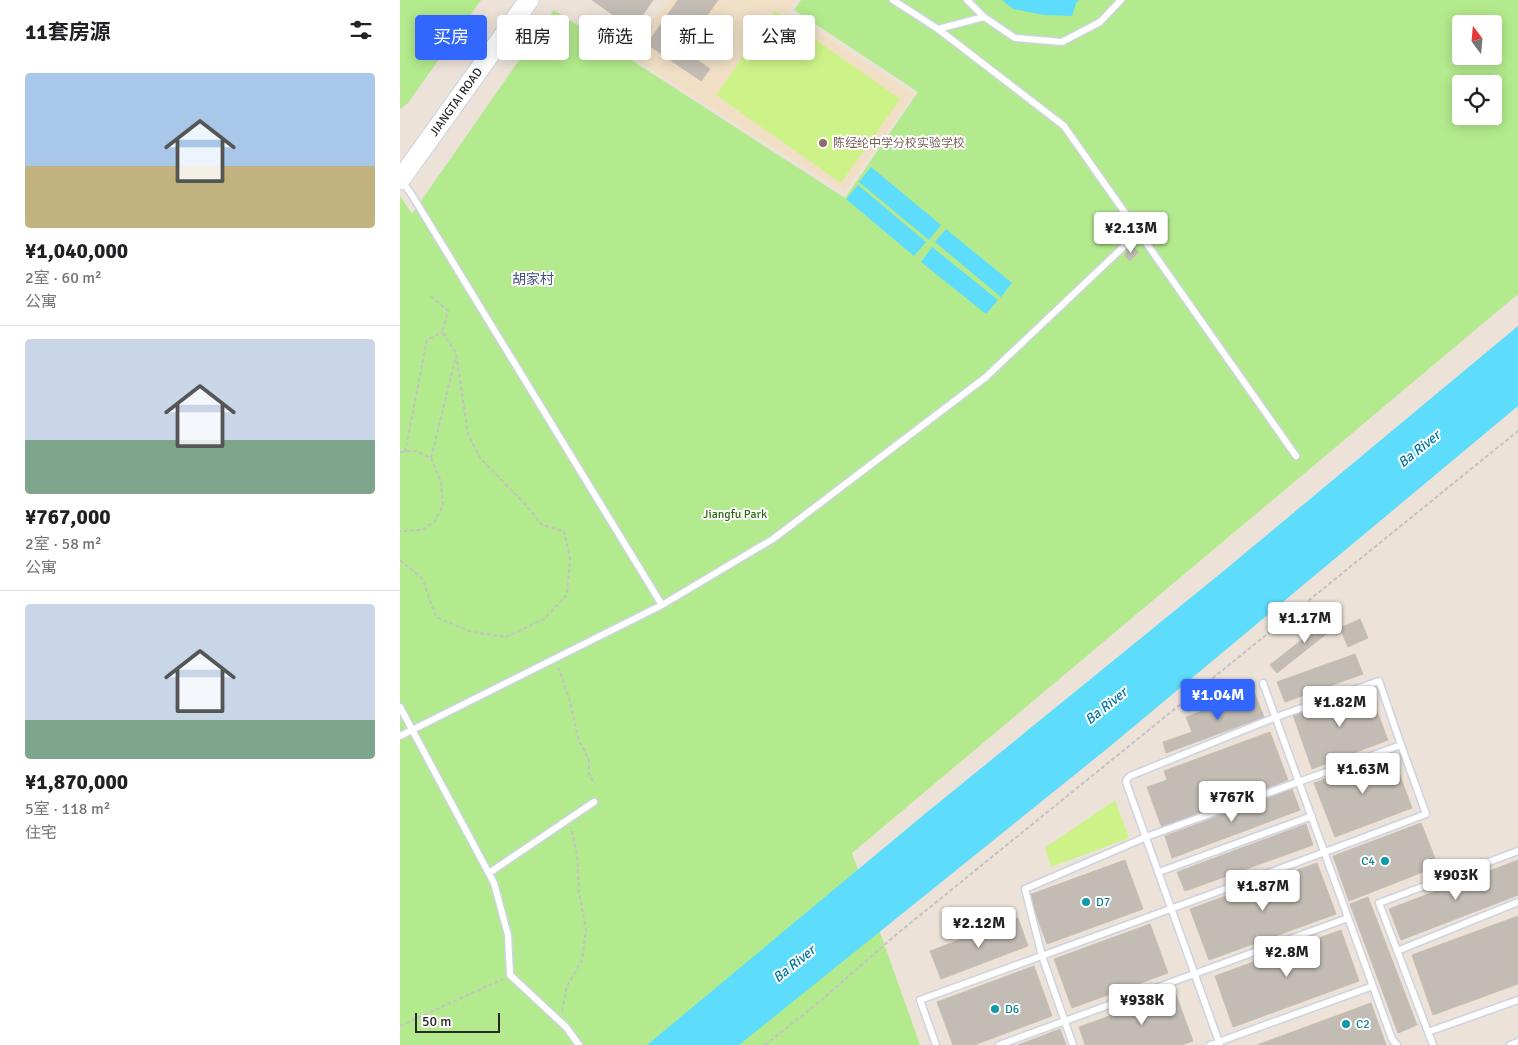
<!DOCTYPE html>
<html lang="zh">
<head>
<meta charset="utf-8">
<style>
	:root { --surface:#fff; --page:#f2f2f2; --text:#202124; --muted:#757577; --line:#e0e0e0; --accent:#3267ff }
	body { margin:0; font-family:Signika,"Noto Sans SC",sans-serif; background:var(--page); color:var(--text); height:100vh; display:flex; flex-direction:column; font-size:19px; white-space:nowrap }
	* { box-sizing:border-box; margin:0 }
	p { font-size:16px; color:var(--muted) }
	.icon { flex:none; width:28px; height:28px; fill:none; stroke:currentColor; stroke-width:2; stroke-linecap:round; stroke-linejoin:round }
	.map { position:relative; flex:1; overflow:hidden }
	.sheet { display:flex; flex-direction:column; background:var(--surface); width:400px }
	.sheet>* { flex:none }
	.hud { position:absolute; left:15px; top:15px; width:475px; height:45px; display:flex; gap:10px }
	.needle { width:32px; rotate:344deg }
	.fabs { position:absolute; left:1052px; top:15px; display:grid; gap:10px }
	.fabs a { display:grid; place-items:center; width:50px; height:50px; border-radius:5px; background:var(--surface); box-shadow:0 2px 12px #0003; font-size:25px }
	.scale { position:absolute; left:15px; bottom:12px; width:85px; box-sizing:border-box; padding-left:5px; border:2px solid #282828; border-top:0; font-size:14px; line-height:18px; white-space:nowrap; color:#282828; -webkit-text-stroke:4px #fff; paint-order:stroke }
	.price { position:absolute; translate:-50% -42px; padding:0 11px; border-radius:5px; background:#fff; color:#222; font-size:16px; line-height:32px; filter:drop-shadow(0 1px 2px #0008) }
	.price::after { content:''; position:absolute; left:50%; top:30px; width:15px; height:11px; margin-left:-8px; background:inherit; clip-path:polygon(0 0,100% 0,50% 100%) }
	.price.active { background:var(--accent); color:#fff }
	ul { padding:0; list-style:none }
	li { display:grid; align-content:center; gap:10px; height:265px; padding:0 25px }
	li+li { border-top:1px solid var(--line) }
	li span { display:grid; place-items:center; height:155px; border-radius:5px; color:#555 }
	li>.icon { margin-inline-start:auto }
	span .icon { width:90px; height:90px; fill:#fffc; stroke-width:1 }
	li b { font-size:21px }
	h2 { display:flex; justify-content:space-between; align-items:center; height:60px; padding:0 25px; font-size:21px }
	.pill { padding:0 18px; border-radius:5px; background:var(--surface); box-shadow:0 2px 12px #0003; font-size:18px; line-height:45px }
	.pill.active { background:var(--accent); color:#fff }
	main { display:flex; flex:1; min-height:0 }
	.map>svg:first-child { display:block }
	.education { fill:#f0dfc5 }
	.green { fill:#b3ea8d; fill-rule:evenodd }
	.pitch { fill:#cdf288 }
	.water { fill:#5edcfb }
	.building { fill:#c3bcb5; stroke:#c8beb2 }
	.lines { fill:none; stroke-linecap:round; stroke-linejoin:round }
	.lane-casing { stroke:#cdd3e3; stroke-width:9 }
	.secondary-casing { stroke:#cdd3e3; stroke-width:21 }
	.path { stroke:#c3c3c3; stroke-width:2; stroke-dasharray:4 2.5; stroke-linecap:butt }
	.lane { stroke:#fff; stroke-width:6 }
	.secondary { stroke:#fff; stroke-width:19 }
	.education-dot { fill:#8d6e63; stroke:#fff; stroke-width:2 }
	.culture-dot { fill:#0f9aa8; stroke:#fff; stroke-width:2 }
	.labels { text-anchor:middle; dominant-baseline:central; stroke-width:4; stroke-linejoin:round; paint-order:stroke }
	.street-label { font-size:12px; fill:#282828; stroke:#fff }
	.education-label { font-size:12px; fill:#785e54; stroke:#fff; text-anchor:start }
	.park-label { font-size:12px; fill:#2b6b12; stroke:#fff }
	.culture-label { font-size:12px; fill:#0d838f; stroke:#fff; text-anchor:start }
	.neighbourhood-label { font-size:14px; fill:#44527d; stroke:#fff }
	.water-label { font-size:14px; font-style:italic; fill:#0077a4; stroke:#fff }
</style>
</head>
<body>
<main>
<section class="sheet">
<h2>11套房源<svg class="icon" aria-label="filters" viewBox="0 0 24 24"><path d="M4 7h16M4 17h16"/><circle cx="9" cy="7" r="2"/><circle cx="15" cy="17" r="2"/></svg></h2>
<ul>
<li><span style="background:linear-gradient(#a9c7e8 60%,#c2b280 0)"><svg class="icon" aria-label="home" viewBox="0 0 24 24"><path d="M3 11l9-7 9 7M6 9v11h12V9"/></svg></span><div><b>¥1,040,000</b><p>2室 · 60 m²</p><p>公寓</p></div></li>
<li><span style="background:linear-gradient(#c9d6e8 65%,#7fa58c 0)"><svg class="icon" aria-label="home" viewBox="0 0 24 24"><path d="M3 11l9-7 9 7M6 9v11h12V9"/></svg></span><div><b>¥767,000</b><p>2室 · 58 m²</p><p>公寓</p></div></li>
<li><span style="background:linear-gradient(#c9d6e8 75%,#7fa58c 0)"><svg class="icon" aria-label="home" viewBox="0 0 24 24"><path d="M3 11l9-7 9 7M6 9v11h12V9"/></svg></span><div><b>¥1,870,000</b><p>5室 · 118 m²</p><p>住宅</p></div></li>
</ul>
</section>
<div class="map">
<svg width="1118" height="1045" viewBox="0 0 1118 1045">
	<rect width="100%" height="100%" fill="#ece2d8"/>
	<path class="education" d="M267,0H396L388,12L514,94L444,192L228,55Z"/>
	<path class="green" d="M0,0H81L8,103L0,109Z
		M401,0H1118V294L452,853L520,1045H0V196L12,214L154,10L445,198L518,92L394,10ZM1061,24H1094V56H1061ZM1061,84H1094V116H1061Z"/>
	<path class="pitch" d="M375,11L500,99L441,183L316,95Z
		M715,800L729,838L651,867L645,848Z"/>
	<path class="water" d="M602,0H679L676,3L672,16L644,15L613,9Z
		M471,167L541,225L529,240L459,182Z
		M458,185L526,242L514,256L446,199Z
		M546,229L612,283L601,297L535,242Z
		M532,247L598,300L586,314L521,262Z
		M1118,326V406L708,748L339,1045H247L526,813L826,569Z"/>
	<path class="building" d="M192,0H253L233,29Z
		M278,0H318L283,50L310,69L301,81L247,44Z
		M733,247L739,252L730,261L724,255Z
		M933,615L940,623L877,673L870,665Z
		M960,619L968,638L948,647L940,628Z
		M955,654L963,674L885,702L877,682Z
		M968,688L988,740L912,769L893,715Z
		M854,692L864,717L766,753L763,742L792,732L786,717Z
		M870,732L888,780L762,828L747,787L767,780L764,771Z
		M992,754L1012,808L935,837L914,783Z
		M892,789L900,810L772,858L765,836Z
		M1021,823L1038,866L949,901L933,856Z
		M906,824L913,845L785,891L777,872Z
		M725,860L743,909L647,944L629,895Z
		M1118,860V895L1001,940L989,909Z
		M917,863L936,914L809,960L790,909Z
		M968,897L1017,1025L998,1033L950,904Z
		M1118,916V984L1033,1015L1012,955Z
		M618,918L628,946L541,979L530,951Z
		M750,924L768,973L672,1008L654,959Z
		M941,930L959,981L833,1027L815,976Z
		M634,966L652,1016L574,1045H553L537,1002Z
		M775,992L793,1041L781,1045H685L679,1027Z
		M971,1003L986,1045H857Z
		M660,1029L666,1045H618Z"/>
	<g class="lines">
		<defs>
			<path id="lane" d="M493,0L538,29L664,126L896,456
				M567,0L584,17L615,38L662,42L700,22L721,0
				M538,29L584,17
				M1,181L10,192L262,605
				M863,683L992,1039L997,1045
				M0,707L94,883L108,935L110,975L166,1027L179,1045
				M0,736L262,605L373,539L586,377L738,233
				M759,872L912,816
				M89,873L194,802
				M997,951L1118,902
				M1028,1032L1118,1000
				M536,1045L520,1000C689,939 858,878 1026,814L1001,745L746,837L625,889L642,956L673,1045
				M599,1045L948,918
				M810,1045L973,986
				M820,1045L726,782L727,779L730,776L876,717L979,681L1001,745
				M1033,1045L979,903L1118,851
				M1110,1045L1118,1042"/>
			<g id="secondary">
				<path id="s1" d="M0,180L129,0"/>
			</g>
		</defs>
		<use href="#lane" class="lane-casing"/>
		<use href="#secondary" class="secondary-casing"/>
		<path class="path" d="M0,452L16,451L31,458L41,482L43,505L35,521L22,530L0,531
			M5,452L27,340L42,332
			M31,458L56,356
			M0,560L22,578L36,617L72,632L106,637L144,619L167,595L170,559L164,531L142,525L126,505L80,458L68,434L56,353L42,332L48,311L31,296
			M158,667L170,701L179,742L185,751L189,762V774L195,784
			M162,1011L167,986L182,960L186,930L179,893L177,854L171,827
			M0,1026L103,979
			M365,1045L419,1002L498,933L1118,431"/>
		<use href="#lane" class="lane"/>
		<use href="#secondary" class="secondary"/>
	</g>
	<circle class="education-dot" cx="423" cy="143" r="5"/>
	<g class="culture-dot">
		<circle cx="985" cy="861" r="5"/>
		<circle cx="686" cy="902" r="5"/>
		<circle cx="595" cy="1009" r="5"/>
		<circle cx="946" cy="1024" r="5"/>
	</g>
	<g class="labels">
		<g class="street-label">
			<text stroke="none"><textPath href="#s1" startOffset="96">JIANGTAI ROAD</textPath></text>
		</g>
		<g class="education-label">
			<text x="433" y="143">陈经纶中学分校实验学校</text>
		</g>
		<g class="park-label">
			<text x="335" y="514">Jiangfu Park</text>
		</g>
		<g class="culture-label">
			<text x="975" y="861" text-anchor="end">C4</text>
			<text x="696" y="902">D7</text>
			<text x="605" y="1009">D6</text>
			<text x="956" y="1024">C2</text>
		</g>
		<g class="neighbourhood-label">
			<text x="133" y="279">胡家村</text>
		</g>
		<g class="water-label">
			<text transform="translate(1019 449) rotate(-39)">Ba River</text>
			<text transform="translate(706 706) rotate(-39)">Ba River</text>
			<text transform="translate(394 964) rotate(-39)">Ba River</text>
		</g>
	</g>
</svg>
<div class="fabs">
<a><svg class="needle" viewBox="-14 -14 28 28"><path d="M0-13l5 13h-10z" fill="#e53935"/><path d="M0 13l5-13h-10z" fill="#757577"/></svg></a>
<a><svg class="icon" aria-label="locate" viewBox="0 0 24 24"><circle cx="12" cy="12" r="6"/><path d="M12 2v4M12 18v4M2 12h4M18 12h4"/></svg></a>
</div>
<div class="scale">50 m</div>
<b class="price" style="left:731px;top:254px">¥2.13M</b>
<b class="price" style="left:905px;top:644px">¥1.17M</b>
<b class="price active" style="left:818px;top:721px">¥1.04M</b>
<b class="price" style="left:940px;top:728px">¥1.82M</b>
<b class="price" style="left:963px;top:795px">¥1.63M</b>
<b class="price" style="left:832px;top:823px">¥767K</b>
<b class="price" style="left:1056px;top:901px">¥903K</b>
<b class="price" style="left:863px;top:912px">¥1.87M</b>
<b class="price" style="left:579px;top:949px">¥2.12M</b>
<b class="price" style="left:887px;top:978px">¥2.8M</b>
<b class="price" style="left:742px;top:1026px">¥938K</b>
<div class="hud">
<a class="pill active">买房</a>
<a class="pill">租房</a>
<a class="pill">筛选</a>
<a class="pill">新上</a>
<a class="pill">公寓</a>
</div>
</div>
</main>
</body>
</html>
